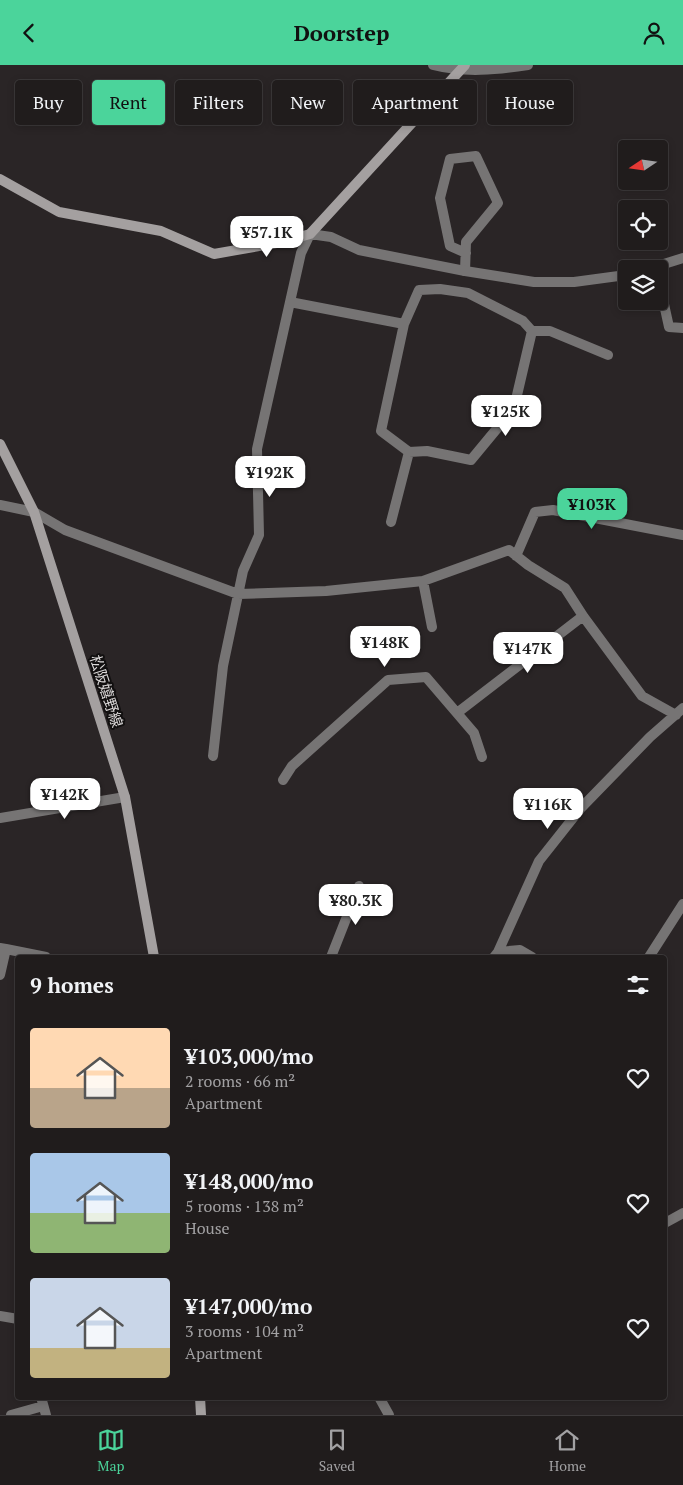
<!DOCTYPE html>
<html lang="en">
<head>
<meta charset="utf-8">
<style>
	:root { --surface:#201c1c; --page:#2d2929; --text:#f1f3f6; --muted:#a2a1a3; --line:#3d3a3b; --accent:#4bd49b }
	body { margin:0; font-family:"PT Serif","Noto Sans JP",serif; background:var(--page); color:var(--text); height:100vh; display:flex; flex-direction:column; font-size:19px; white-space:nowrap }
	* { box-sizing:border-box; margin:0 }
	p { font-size:16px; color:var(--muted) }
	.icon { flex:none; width:28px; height:28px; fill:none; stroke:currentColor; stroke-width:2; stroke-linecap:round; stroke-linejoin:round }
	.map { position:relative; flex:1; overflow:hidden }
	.details { position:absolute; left:15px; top:890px; width:652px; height:445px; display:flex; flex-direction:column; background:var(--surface); border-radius:5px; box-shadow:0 2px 8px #0003,0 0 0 1px var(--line) }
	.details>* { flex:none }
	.top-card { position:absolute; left:15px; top:15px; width:654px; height:45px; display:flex; gap:10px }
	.needle { width:32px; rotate:257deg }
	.tools { position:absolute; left:618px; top:75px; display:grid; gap:10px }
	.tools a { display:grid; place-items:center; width:50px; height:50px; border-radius:5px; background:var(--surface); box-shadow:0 2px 8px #0003,0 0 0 1px var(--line); font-size:25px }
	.price { position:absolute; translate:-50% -42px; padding:0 11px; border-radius:10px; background:#fff; color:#222; font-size:16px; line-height:32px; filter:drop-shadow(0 1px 2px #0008) }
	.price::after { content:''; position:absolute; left:50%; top:30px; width:15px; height:11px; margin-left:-8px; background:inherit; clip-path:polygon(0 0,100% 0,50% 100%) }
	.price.active { background:var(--accent); color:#111 }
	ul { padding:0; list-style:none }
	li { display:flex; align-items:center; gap:15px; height:125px; padding:0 15px }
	li span { display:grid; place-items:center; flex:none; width:140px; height:100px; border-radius:5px; color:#555 }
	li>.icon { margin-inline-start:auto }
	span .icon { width:60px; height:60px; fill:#fffc; stroke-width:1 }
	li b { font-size:21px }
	h2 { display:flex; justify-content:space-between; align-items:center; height:60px; padding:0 15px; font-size:21px }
	.chip { padding:0 18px; border-radius:5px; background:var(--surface); box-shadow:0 2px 8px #0003,0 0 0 1px var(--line); font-size:18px; line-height:45px }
	.chip.active { background:var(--accent); color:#111 }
	header { display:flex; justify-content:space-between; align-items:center; height:65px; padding:0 15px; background:var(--accent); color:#111; font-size:22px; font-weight:800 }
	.tabs { display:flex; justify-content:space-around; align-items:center; height:70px; border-top:1px solid var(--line); background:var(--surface); font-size:14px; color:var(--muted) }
	.tabs a { display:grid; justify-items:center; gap:2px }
	.tabs .active { color:var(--accent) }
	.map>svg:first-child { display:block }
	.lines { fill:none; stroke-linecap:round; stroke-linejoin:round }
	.lane { stroke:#767474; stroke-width:10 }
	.street { stroke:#767474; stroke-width:10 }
	.secondary { stroke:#a4a0a0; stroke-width:10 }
	.labels { text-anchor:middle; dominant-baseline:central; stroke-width:4; stroke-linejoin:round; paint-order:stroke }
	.street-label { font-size:15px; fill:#dbd8d8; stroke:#110f0f }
</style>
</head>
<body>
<header><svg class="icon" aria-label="back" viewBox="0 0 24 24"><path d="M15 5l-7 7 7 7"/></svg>Doorstep<svg class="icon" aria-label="person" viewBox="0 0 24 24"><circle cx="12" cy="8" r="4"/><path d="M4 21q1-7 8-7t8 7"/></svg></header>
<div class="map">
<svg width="683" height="1350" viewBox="0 0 683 1350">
	<rect width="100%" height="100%" fill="#2a2526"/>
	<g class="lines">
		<path class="lane" d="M465,206L466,177L498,138L476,91L450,94L440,133L450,181L466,188"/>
		<path class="street" d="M433,0C464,8 497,5 528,0
			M648,204L683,193
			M660,221L669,262L683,263
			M290,237L404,259L419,225L440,224L468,228L523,256L532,266H550L608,290
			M409,387L427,386L471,395L514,343L532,266
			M0,440L34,447L65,465L238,529L326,526L423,516L509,485L528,500L565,523L583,551L642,631L676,650
			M391,457L409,387L381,366L404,259
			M516,491L535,447L553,445L683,470
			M423,516L432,562
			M457,648L583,551
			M213,691L223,601L243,506L259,470L257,384L301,188L310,169L331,172L359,185L465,206L534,217H574L626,210
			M283,715L292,701L388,615L426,612L474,668L482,692
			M0,753L125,732
			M0,883L6,884L0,910
			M6,884L46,892
			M498,887L520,885L532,892
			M331,892L359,821
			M494,892L498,887L539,796L581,743L650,672L683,643
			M649,892L683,839
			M665,1158L683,1148
			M0,1251L18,1254
			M41,1332L46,1350
			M379,1332L389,1350
			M11,1350L43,1341"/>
		<path class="secondary" d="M0,114L59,147L161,166L214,189L282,177L310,169L465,0
			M0,379L34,447L125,732L154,892
			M200,1332L201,1350"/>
	</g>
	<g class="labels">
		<g class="street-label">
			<text transform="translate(107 626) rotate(72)">松阪嬉野線</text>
		</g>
	</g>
</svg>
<div class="tools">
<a><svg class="needle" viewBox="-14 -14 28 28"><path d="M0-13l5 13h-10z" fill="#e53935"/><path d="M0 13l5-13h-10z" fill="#a2a1a3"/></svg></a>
<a><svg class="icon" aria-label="locate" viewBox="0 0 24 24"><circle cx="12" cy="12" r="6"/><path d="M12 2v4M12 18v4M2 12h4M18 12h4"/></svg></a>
<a><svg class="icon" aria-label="layers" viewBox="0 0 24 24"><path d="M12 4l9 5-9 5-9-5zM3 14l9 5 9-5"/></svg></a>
</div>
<b class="price" style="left:267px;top:193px">¥57.1K</b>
<b class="price" style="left:506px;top:372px">¥125K</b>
<b class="price" style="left:270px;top:433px">¥192K</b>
<b class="price active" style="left:592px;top:465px">¥103K</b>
<b class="price" style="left:385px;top:603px">¥148K</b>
<b class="price" style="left:528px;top:609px">¥147K</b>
<b class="price" style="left:65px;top:755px">¥142K</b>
<b class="price" style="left:548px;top:765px">¥116K</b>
<b class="price" style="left:356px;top:861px">¥80.3K</b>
<div class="top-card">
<a class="chip">Buy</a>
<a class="chip active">Rent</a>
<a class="chip">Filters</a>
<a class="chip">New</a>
<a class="chip">Apartment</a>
<a class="chip">House</a>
</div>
<section class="details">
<h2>9 homes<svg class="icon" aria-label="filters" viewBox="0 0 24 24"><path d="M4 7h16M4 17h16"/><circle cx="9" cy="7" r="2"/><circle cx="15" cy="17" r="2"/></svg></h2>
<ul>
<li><span style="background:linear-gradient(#ffd9b3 60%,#b9a48a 0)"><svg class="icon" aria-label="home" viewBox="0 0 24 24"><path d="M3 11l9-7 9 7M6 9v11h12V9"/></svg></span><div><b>¥103,000/mo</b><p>2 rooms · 66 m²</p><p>Apartment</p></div><svg class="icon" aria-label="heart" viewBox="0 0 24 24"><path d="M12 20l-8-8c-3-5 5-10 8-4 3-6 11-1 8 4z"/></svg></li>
<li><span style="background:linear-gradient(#a9c7e8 60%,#8fb573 0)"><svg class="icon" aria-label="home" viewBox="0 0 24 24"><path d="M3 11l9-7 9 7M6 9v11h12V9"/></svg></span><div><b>¥148,000/mo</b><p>5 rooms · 138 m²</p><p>House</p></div><svg class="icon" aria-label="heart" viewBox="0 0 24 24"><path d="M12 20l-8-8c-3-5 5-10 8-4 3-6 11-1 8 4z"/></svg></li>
<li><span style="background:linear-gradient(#c9d6e8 70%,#c2b280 0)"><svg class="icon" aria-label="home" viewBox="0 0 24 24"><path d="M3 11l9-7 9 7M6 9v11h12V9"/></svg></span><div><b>¥147,000/mo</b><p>3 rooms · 104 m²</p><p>Apartment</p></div><svg class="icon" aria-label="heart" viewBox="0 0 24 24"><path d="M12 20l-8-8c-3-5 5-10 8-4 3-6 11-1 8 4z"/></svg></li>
</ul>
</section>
</div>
<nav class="tabs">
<a class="active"><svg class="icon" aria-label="map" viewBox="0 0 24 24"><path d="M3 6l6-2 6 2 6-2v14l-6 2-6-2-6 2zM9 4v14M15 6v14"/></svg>Map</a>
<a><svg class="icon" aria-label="saved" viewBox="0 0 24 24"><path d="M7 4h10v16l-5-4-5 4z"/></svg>Saved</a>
<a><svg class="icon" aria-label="home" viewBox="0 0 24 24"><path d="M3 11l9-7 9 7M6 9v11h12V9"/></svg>Home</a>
</nav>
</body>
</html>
